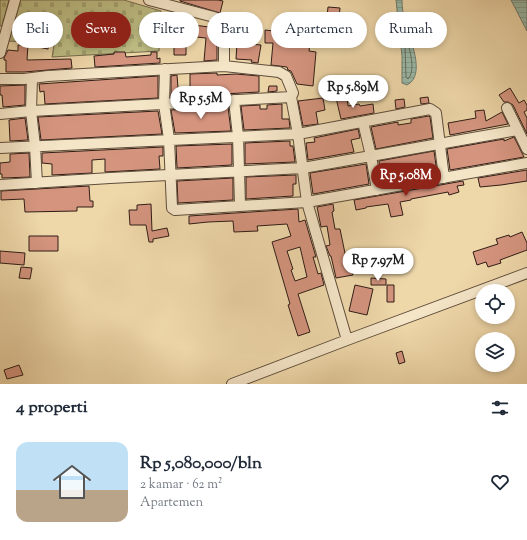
<!DOCTYPE html>
<html lang="id">
<head>
<meta charset="utf-8">
<style>
	:root { --surface:#fff; --page:#f6f6f7; --text:#1f2937; --muted:#747a83; --accent:#8f2418 }
	body { margin:0; font-family:"Sorts Mill Goudy",serif; background:var(--page); color:var(--text); height:100vh; display:flex; flex-direction:column; font-size:15px; white-space:nowrap }
	* { box-sizing:border-box; margin:0 }
	p { font-size:13px; color:var(--muted) }
	.icon { flex:none; width:22px; height:22px; fill:none; stroke:currentColor; stroke-width:2; stroke-linecap:round; stroke-linejoin:round }
	.map { position:relative; height:384px; overflow:hidden }
	.drawer { display:flex; flex-direction:column; background:var(--surface); flex:1 }
	.drawer>* { flex:none }
	.top-card { position:absolute; left:12px; top:12px; width:503px; height:36px; display:flex; gap:8px }
	.fabs { position:absolute; left:475px; top:284px; display:grid; gap:8px }
	.fabs a { display:grid; place-items:center; width:40px; height:40px; border-radius:50%; background:var(--surface); box-shadow:0 2px 6px #0003; font-size:20px }
	.price { position:absolute; translate:-50% -34px; padding:0 9px; border-radius:14px; background:#fff; color:#222; font-size:13px; line-height:26px; filter:drop-shadow(0 1px 2px #0008) }
	.price::after { content:''; position:absolute; left:50%; top:24px; width:12px; height:9px; margin-left:-6px; background:inherit; clip-path:polygon(0 0,100% 0,50% 100%) }
	.price.on { background:var(--accent); color:#fff }
	ul { padding:0; list-style:none }
	li { display:flex; align-items:center; gap:12px; height:100px; padding:0 16px }
	li span { display:grid; place-items:center; flex:none; width:112px; height:80px; border-radius:12px; color:#555 }
	li>.icon { margin-inline-start:auto }
	span .icon { width:48px; height:48px; fill:#fffc; stroke-width:1 }
	li b { font-size:17px }
	h2 { display:flex; justify-content:space-between; align-items:center; height:48px; padding:0 16px; font-size:17px }
	.tag { padding:0 14px; border-radius:18px; background:var(--surface); box-shadow:0 2px 6px #0003; font-size:14px; line-height:36px }
	.tag.on { background:var(--accent); color:#fff }
	.map>svg:first-child { display:block }
	.cemetery { fill:url(#cemetery-stones); stroke:#766d4d }
	.water { fill:url(#water-rules); stroke:#6f7b6e }
	.lines { fill:none; stroke-linecap:round; stroke-linejoin:round }
	.shore { stroke:#646c5f; stroke-width:1 }
	.building { fill:#d4947e; stroke:#2f1d16; fill-rule:evenodd }
	.minor-casing { stroke:#5f4c3b; stroke-width:12 }
	.minor { stroke:#f4e5c7; stroke-width:10 }
</style>
</head>
<body>
<div class="map">
<svg width="527" height="384" viewBox="0 0 527 384">
	<defs>
		<pattern id="cemetery-stones" width="16" height="16" patternUnits="userSpaceOnUse"><rect width="16" height="16" fill="#bebd84"/><path d="M2 7V4a2 2 0 0 1 4 0v3zM10 15v-3a2 2 0 0 1 4 0v3z" fill="#a4a271"/></pattern>
		<pattern id="water-rules" width="6" height="5" patternUnits="userSpaceOnUse"><rect width="6" height="5" fill="#99baa8"/><path d="M0 2.5h6" fill="none" stroke="#849f90"/></pattern>
	</defs>
	<rect width="100%" height="100%" fill="#eed7a9"/>
	<filter id="stains"><feTurbulence type="fractalNoise" baseFrequency=".005" numOctaves="4"/><feColorMatrix values="0 0 0 0 .2 0 0 0 0 .09 0 0 0 0 .02 0 0 0 .5 -.17"/></filter>
	<radialGradient id="worn" r=".72"><stop offset=".6" stop-color="#630" stop-opacity="0"/><stop offset="1" stop-color="#630" stop-opacity=".3"/></radialGradient>
	<path class="cemetery" d="M0,0H9L2,26H0Z
		M19,0H124L161,11L159,51L52,57L55,40L35,36L30,42L7,41Z"/>
	<path class="water" d="M396,0H402C402,7 403,14 405,22C409,37 427,75 407,85L402,83V56Z
		M511,0H527V31Z"/>
	<g class="lines">
		<path class="shore" d="M407,45L409,47C411,56 415,72 408,79L406,77L405,47Z"/>
	</g>
	<path class="building" d="M180,0H218L223,1L220,13L180,1Z
		M328,7L340,8L339,18L327,17Z
		M159,18L170,19V22L217,28V60L204,61L206,38L186,36V55H174V42H159Z
		M230,27H242V35L230,34Z
		M265,30L283,32L282,44H301L302,36L311,37L309,51L316,52L313,86L297,84L291,71L288,70L287,67L271,65L273,43H265Z
		M35,37L50,40L48,49L33,46Z
		M237,43L261,45L258,63L251,62L252,60L236,59Z
		M18,45H28L27,60L71,59L72,68L24,72H6V60H4V58L8,50L18,51Z
		M114,52H125L126,57L151,55V52H157V59L160,58V63L95,67L94,56L114,54Z
		M217,73V75L236,74L259,76V92L171,97V76L177,75L178,88H190V74Z
		M158,76V98L45,104L44,91L40,92L39,84Z
		M25,85V105L3,107L2,95H0V86Z
		M269,86H277V91L268,92Z
		M510,88L519,103L524,100L527,105V110L524,112L527,118V134L513,105L508,102H504L499,95Z
		M347,97L348,106L359,104L360,106L373,104L374,113L341,119L336,98Z
		M428,97L429,103L421,104L420,98Z
		M323,98L325,110L316,112L318,124L303,126L298,101Z
		M404,99L405,107L396,109L395,100Z
		M282,104V119H289L290,128L244,130L241,106L260,105V109H267V105Z
		M228,107L231,131L175,133L171,110Z
		M484,110L486,121L502,112L508,124L450,135L448,123L476,118L475,111Z
		M158,111L162,134L41,140L38,117Z
		M429,116L430,117L433,138L376,149L371,127L398,122V125L411,123V119Z
		M25,118L28,140L10,141L9,120Z
		M358,129L360,138L351,140L354,152L308,160L306,143L315,142L314,138Z
		M514,137L524,157L450,170L447,149L504,139V141Z
		M290,141V146H293L295,162L245,164V143Z
		M232,144V165L177,168L176,146Z
		M163,147V156H159L160,169L105,172V159L92,160V173L52,175V164L42,163V153Z
		M434,151L437,172L382,182L379,161Z
		M29,153L30,177L2,178V174H0V163L10,162V154Z
		M366,164L369,184L313,194L310,173Z
		M527,170V181L501,185L480,187L478,178Z
		M296,175V184H293V196L246,199V177Z
		M233,178V200L178,203L177,181Z
		M463,181L464,185L457,186L459,192L449,195L448,192L411,199V200L400,202L403,215L391,217L388,204L366,207V208L356,210L354,200Z
		M89,186L90,201H93V207H77V211L25,212L24,199L1,200V191Z
		M151,204L152,231L167,228L169,236L153,239V242H149L146,225H130L129,210H137V205Z
		M333,204L334,211L332,212L335,229H340L346,258L349,257L353,275L336,278L331,256H330L326,246L330,245L327,226L321,227L317,207Z
		M298,209L299,222L305,220L316,257H313L318,274L321,273L324,285L298,294L310,332L298,336L288,305L290,304L272,242L291,236L287,224L257,226L258,231L234,232L233,221L208,222L189,224V216ZM300,247L307,277L295,281L291,270L293,269L287,251Z
		M522,232L527,243V250L500,260L501,263L488,267L486,262L477,265L473,252L498,244L496,239L509,235L510,237Z
		M29,236H58V251H29Z
		M0,251L25,253L24,265L0,263Z
		M21,267L32,268L30,279L19,278Z
		M371,278L386,279V285H371Z
		M355,285L373,289L367,315L349,311Z
		M387,285H394V302H387Z
		M402,351L405,362L399,364L396,353Z
		M19,365L23,375L7,379L4,370Z"/>
	<g class="lines">
		<defs>
			<path id="minor" d="M149,0L214,17L220,21L224,28V66L279,72L286,76L293,93L291,97L298,134L307,202L347,340
				M0,53L15,0
				M165,69L164,104L169,139L172,208L175,210L307,202L527,163
				M32,78L31,111L35,146L37,183
				M0,79H24L48,76L224,66
				M234,100L238,136L240,205
				M507,108L527,149
				M0,114L31,111L291,97
				M363,122L371,156L377,190
				M0,148L298,134L430,109L436,113L444,178
				M0,185L110,178L303,168L518,130
				M232,384L347,340L527,273"/>
		</defs>
		<use href="#minor" class="minor-casing"/>
		<use href="#minor" class="minor"/>
	</g>
	<rect width="100%" height="100%" filter="url(#stains)"/>
	<rect width="100%" height="100%" fill="url(#worn)"/>
</svg>
<div class="fabs">
<a><svg class="icon" aria-label="locate" viewBox="0 0 24 24"><circle cx="12" cy="12" r="6"/><path d="M12 2v4M12 18v4M2 12h4M18 12h4"/></svg></a>
<a><svg class="icon" aria-label="layers" viewBox="0 0 24 24"><path d="M12 4l9 5-9 5-9-5zM3 14l9 5 9-5"/></svg></a>
</div>
<b class="price" style="left:353px;top:109px">Rp 5.89M</b>
<b class="price" style="left:201px;top:120px">Rp 5.5M</b>
<b class="price on" style="left:406px;top:197px">Rp 5.08M</b>
<b class="price" style="left:378px;top:282px">Rp 7.97M</b>
<div class="top-card">
<a class="tag">Beli</a>
<a class="tag on">Sewa</a>
<a class="tag">Filter</a>
<a class="tag">Baru</a>
<a class="tag">Apartemen</a>
<a class="tag">Rumah</a>
</div>
</div>
<section class="drawer">
<h2>4 properti<svg class="icon" aria-label="filters" viewBox="0 0 24 24"><path d="M4 7h16M4 17h16"/><circle cx="9" cy="7" r="2"/><circle cx="15" cy="17" r="2"/></svg></h2>
<ul>
<li><span style="background:linear-gradient(#bfe0f5 60%,#b9a48a 0)"><svg class="icon" aria-label="home" viewBox="0 0 24 24"><path d="M3 11l9-7 9 7M6 9v11h12V9"/></svg></span><div><b>Rp 5,080,000/bln</b><p>2 kamar · 62 m²</p><p>Apartemen</p></div><svg class="icon" aria-label="heart" viewBox="0 0 24 24"><path d="M12 20l-8-8c-3-5 5-10 8-4 3-6 11-1 8 4z"/></svg></li>
</ul>
</section>
</body>
</html>
